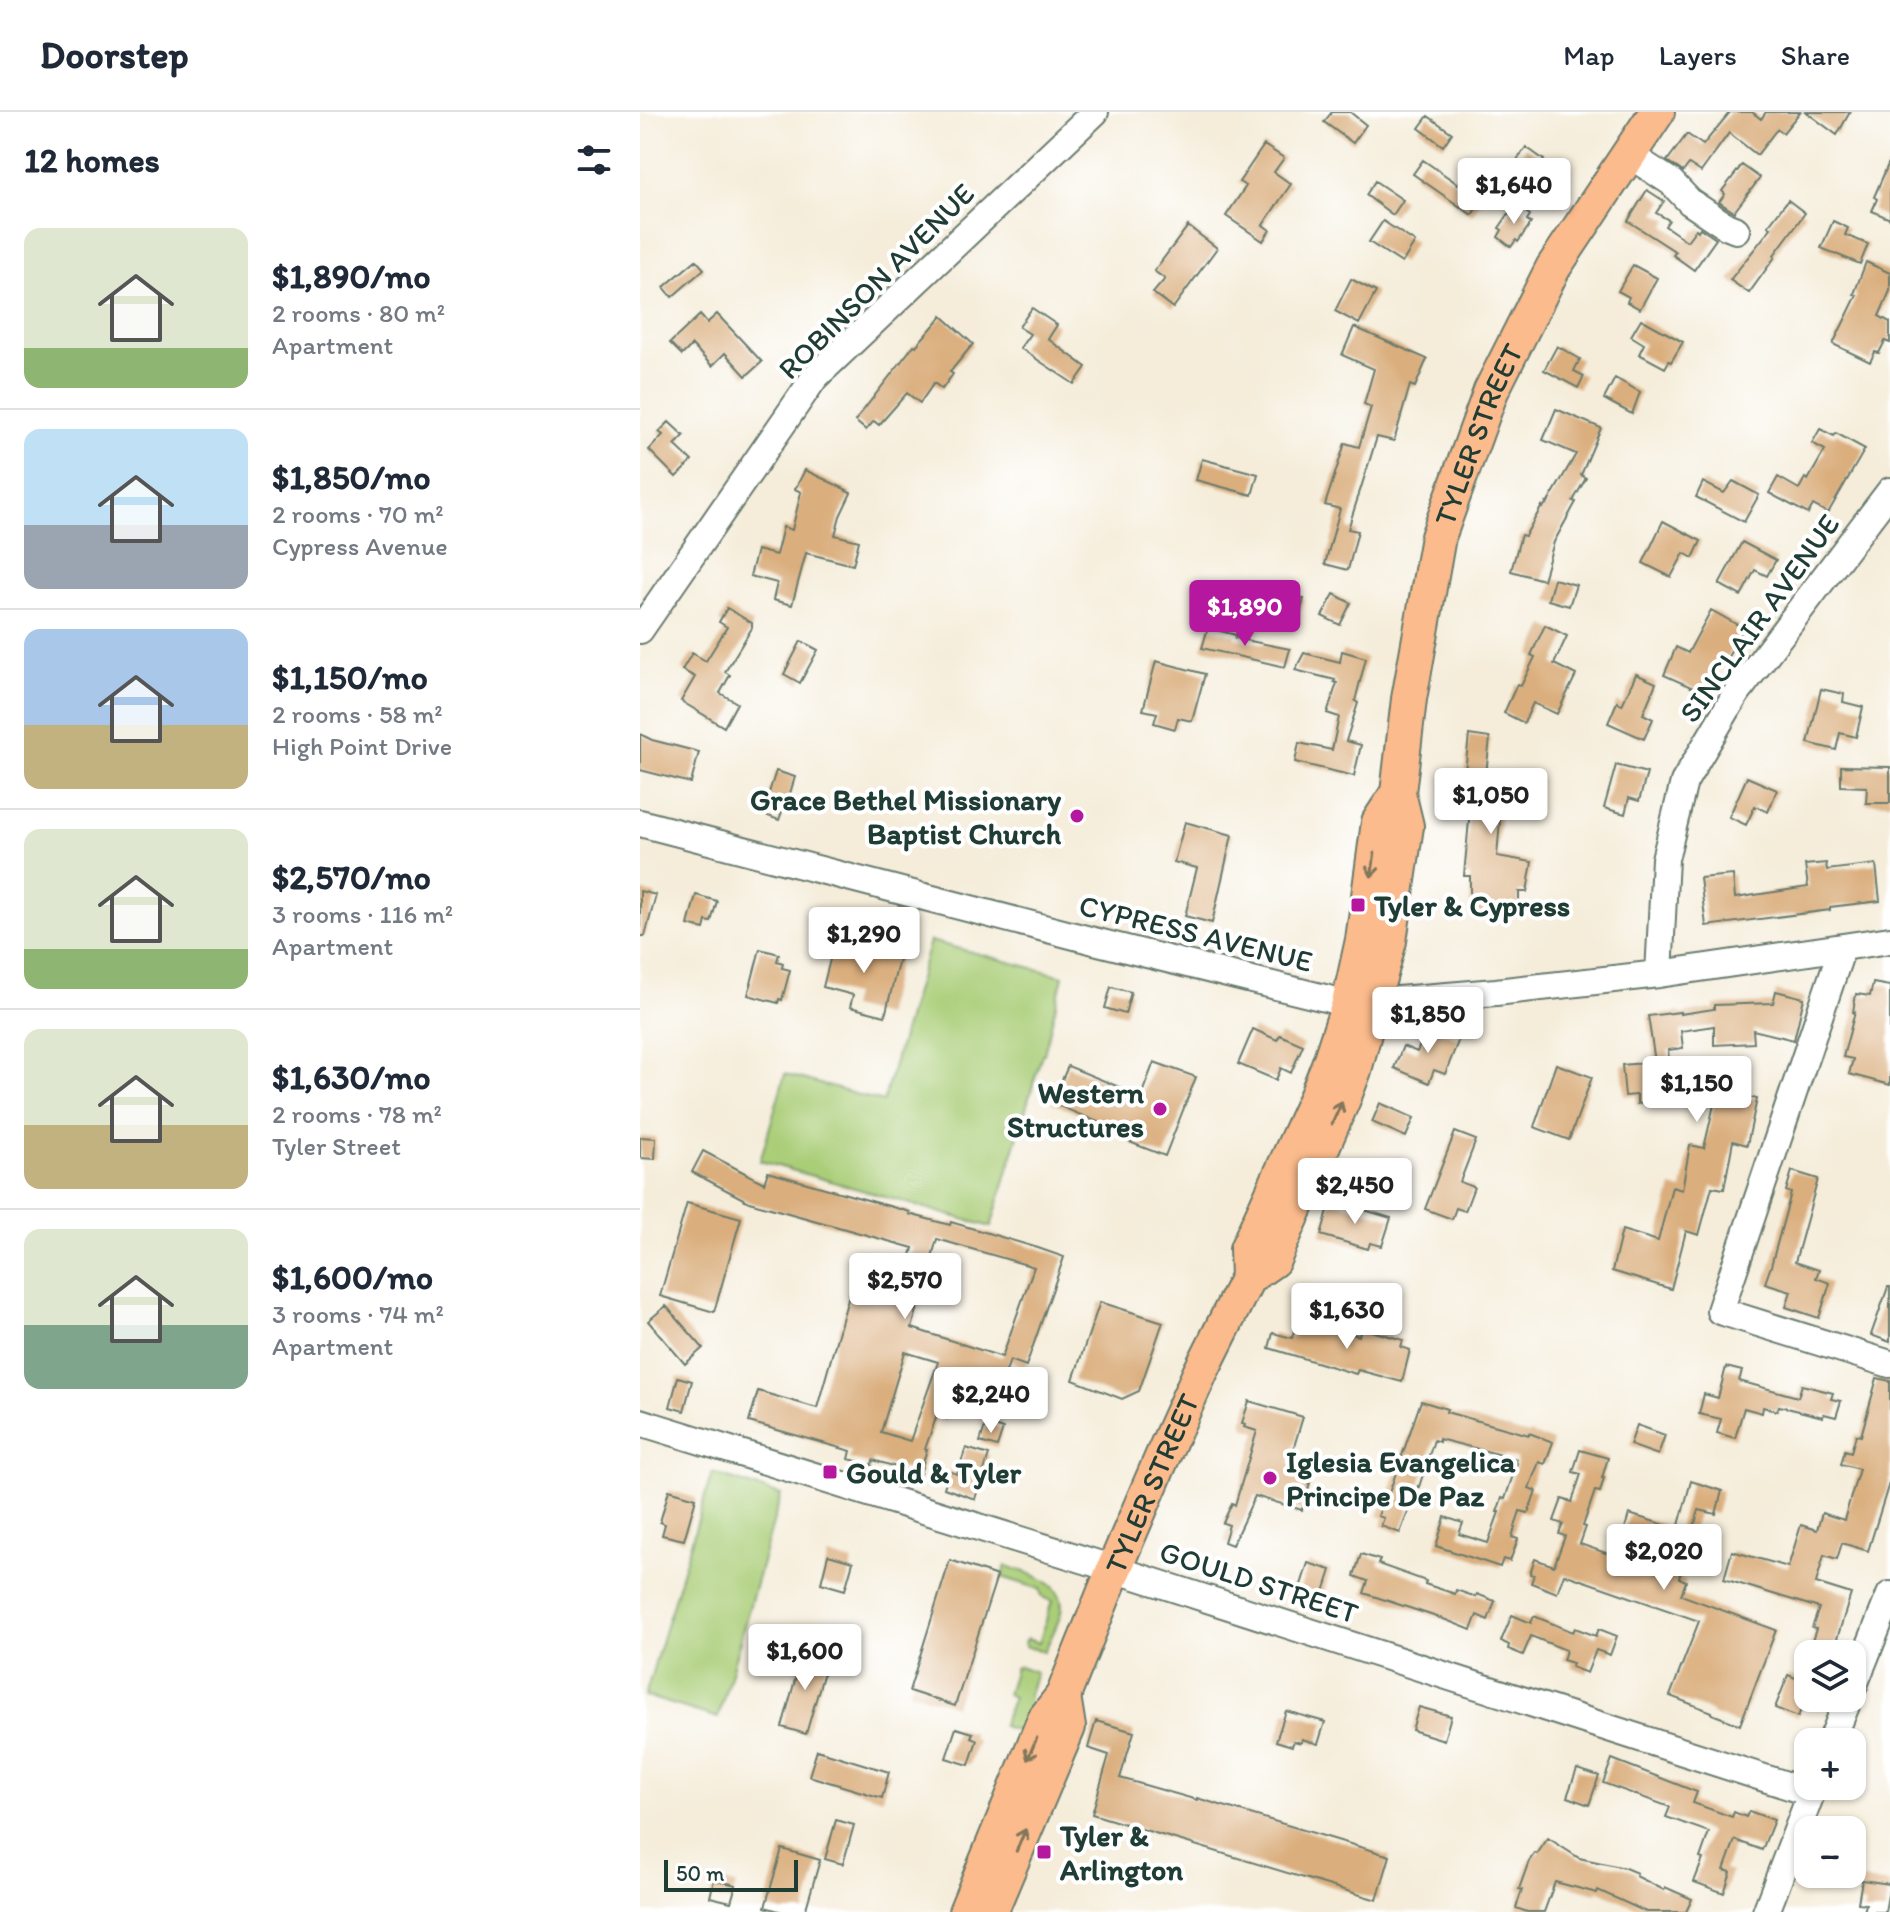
<!DOCTYPE html>
<html lang="en">
<head>
<meta charset="utf-8">
<style>
	:root { --surface:#fff; --page:#f2f2f3; --text:#1f2937; --muted:#747a83; --line:#e0e1e3; --accent:#b5179e }
	body { margin:0; font-family:Itim,sans-serif; background:var(--page); color:var(--text); height:100vh; display:flex; flex-direction:column; font-size:30px; white-space:nowrap }
	* { box-sizing:border-box; margin:0 }
	p { font-size:26px; color:var(--muted) }
	.icon { flex:none; width:44px; height:44px; fill:none; stroke:currentColor; stroke-width:2; stroke-linecap:round; stroke-linejoin:round }
	.map { position:relative; flex:1; overflow:hidden }
	.details { display:flex; flex-direction:column; background:var(--surface); width:640px }
	.details>* { flex:none }
	.buttons { position:absolute; left:1154px; top:1528px; display:grid; gap:16px }
	.buttons a { display:grid; place-items:center; width:72px; height:72px; border-radius:16px; background:var(--surface); box-shadow:0 2px 6px #0004; font-size:40px }
	.scale { position:absolute; left:24px; bottom:20px; width:134px; box-sizing:border-box; padding-left:8px; border:4px solid #1f3d34; border-top:0; font-size:22px; line-height:28px; white-space:nowrap; color:#1f3d34; -webkit-text-stroke:6px #fff; paint-order:stroke }
	.price { position:absolute; translate:-50% -68px; padding:0 18px; border-radius:8px; background:#fff; color:#222; font-size:26px; line-height:52px; filter:drop-shadow(0 2px 4px #0008) }
	.price::after { content:''; position:absolute; left:50%; top:48px; width:24px; height:18px; margin-left:-12px; background:inherit; clip-path:polygon(0 0,100% 0,50% 100%) }
	.price.current { background:var(--accent); color:#fff }
	ul { padding:0; list-style:none }
	li { display:flex; align-items:center; gap:24px; height:200px; padding:0 24px }
	li+li { border-top:2px solid var(--line) }
	li span { display:grid; place-items:center; flex:none; width:224px; height:160px; border-radius:16px; color:#555 }
	li>.icon { margin-inline-start:auto }
	span .icon { width:96px; height:96px; fill:#fffc; stroke-width:1 }
	li b { font-size:34px }
	h2 { display:flex; justify-content:space-between; align-items:center; height:96px; padding:0 24px; font-size:34px }
	header { display:flex; align-items:center; gap:48px; box-sizing:border-box; height:112px; padding:0 40px; background:var(--surface); border-bottom:2px solid var(--line) }
	header strong { font-size:38px }
	nav { display:flex; gap:44px; margin-inline-start:auto; font-size:28px }
	main { display:flex; flex:1; min-height:0 }
	.map>svg:first-child { display:block }
	.grass { fill:#aace78; stroke:#648656; stroke-width:2 }
	.building { fill:#daae7d; fill-rule:evenodd }
	.lines { fill:none; stroke-linecap:round; stroke-linejoin:round }
	.minor-casing { stroke:#6a7b6e; stroke-width:30 }
	.major-casing { stroke:#6a7b6e; stroke-width:38 }
	.minor { stroke:#fff; stroke-width:26 }
	.major { stroke:#fbbb8c; stroke-width:34 }
	.oneway { stroke:#82765c }
	.poi-dot { fill:#b5179e; stroke:#fff; stroke-width:3 }
	.labels { text-anchor:middle; dominant-baseline:central; stroke-width:8; stroke-linejoin:round; paint-order:stroke }
	.street-label { font-size:30px; fill:#1f3d34; stroke:#fff }
	.poi-label { font-size:30px; font-weight:bold; fill:#1f3d34; stroke:#fff; text-anchor:start }
</style>
</head>
<body>
<header>
<strong>Doorstep</strong>
<nav><a>Map</a><a>Layers</a><a>Share</a></nav>
</header>
<main>
<section class="details">
<h2>12 homes<svg class="icon" aria-label="filters" viewBox="0 0 24 24"><path d="M4 7h16M4 17h16"/><circle cx="9" cy="7" r="2"/><circle cx="15" cy="17" r="2"/></svg></h2>
<ul>
<li><span style="background:linear-gradient(#dfe7d0 75%,#8fb573 0)"><svg class="icon" aria-label="home" viewBox="0 0 24 24"><path d="M3 11l9-7 9 7M6 9v11h12V9"/></svg></span><div><b>$1,890/mo</b><p>2 rooms · 80 m²</p><p>Apartment</p></div></li>
<li><span style="background:linear-gradient(#bfe0f5 60%,#9aa5b1 0)"><svg class="icon" aria-label="home" viewBox="0 0 24 24"><path d="M3 11l9-7 9 7M6 9v11h12V9"/></svg></span><div><b>$1,850/mo</b><p>2 rooms · 70 m²</p><p>Cypress Avenue</p></div></li>
<li><span style="background:linear-gradient(#a9c7e8 60%,#c2b280 0)"><svg class="icon" aria-label="home" viewBox="0 0 24 24"><path d="M3 11l9-7 9 7M6 9v11h12V9"/></svg></span><div><b>$1,150/mo</b><p>2 rooms · 58 m²</p><p>High Point Drive</p></div></li>
<li><span style="background:linear-gradient(#dfe7d0 75%,#8fb573 0)"><svg class="icon" aria-label="home" viewBox="0 0 24 24"><path d="M3 11l9-7 9 7M6 9v11h12V9"/></svg></span><div><b>$2,570/mo</b><p>3 rooms · 116 m²</p><p>Apartment</p></div></li>
<li><span style="background:linear-gradient(#dfe7d0 60%,#c2b280 0)"><svg class="icon" aria-label="home" viewBox="0 0 24 24"><path d="M3 11l9-7 9 7M6 9v11h12V9"/></svg></span><div><b>$1,630/mo</b><p>2 rooms · 78 m²</p><p>Tyler Street</p></div></li>
<li><span style="background:linear-gradient(#dfe7d0 60%,#7fa58c 0)"><svg class="icon" aria-label="home" viewBox="0 0 24 24"><path d="M3 11l9-7 9 7M6 9v11h12V9"/></svg></span><div><b>$1,600/mo</b><p>3 rooms · 74 m²</p><p>Apartment</p></div></li>
</ul>
</section>
<div class="map">
<svg width="1250" height="1800" viewBox="0 0 1250 1800">
	<rect width="100%" height="100%" fill="#fff"/>
	<filter id="ink" filterUnits="userSpaceOnUse"><feTurbulence type="fractalNoise" baseFrequency=".0125" numOctaves="2"/><feDisplacementMap in="SourceGraphic" scale="16" xChannelSelector="R" yChannelSelector="G"/><feConvolveMatrix kernelMatrix="1 2 1 2 8 2 1 2 1" color-interpolation-filters="sRGB"/></filter>
	<filter id="wash" filterUnits="userSpaceOnUse"><feTurbulence type="fractalNoise" baseFrequency=".006" numOctaves="4" result="noise"/><feDisplacementMap in="SourceGraphic" scale="32" xChannelSelector="R" yChannelSelector="G"/><feGaussianBlur stdDeviation="1.8" result="paint"/><feColorMatrix in="noise" values="0 0 0 0 0 0 0 0 0 0 0 0 0 0 0 0 0 1.4 0 .05"/><feComposite in="paint" operator="in"/></filter>
	<g filter="url(#wash)">
		<rect width="100%" height="100%" fill="#f5edda"/>
		<path class="grass" d="M290,829L423,864L404,942H402L351,1115L120,1049L145,962L243,990Z
			M72,1361L141,1383L78,1606L5,1584Z
			M366,1454C389,1461 431,1471 420,1504C416,1517 409,1529 404,1540L385,1534L384,1530L387,1527L399,1531L412,1489L402,1485L400,1477L362,1465Z
			M379,1554L396,1560L389,1582L385,1621L362,1614L373,1585L367,1582L375,1556Z"/>
		<g id="blocks">
			<path class="building" d="M692,0H710L726,13L713,31L684,10Z
				M1090,0H1112L1121,7L1126,0H1160L1143,21L1137,17L1117,43L1089,21L1061,60L1049,52L1043,60L1027,49L1047,22L1063,33Z
				M1166,0H1210L1197,23Z
				M788,4L812,21L803,34L779,16Z
				M624,33L644,46L634,60L651,72L623,113L630,118L623,129L586,104L606,74L599,70Z
				M886,35L904,48L893,63L900,67L891,79L868,62Z
				M783,48L818,72L823,64L844,79L839,86L841,88L832,103L773,62Z
				M1250,48V107L1232,99L1237,87L1234,85Z
				M1102,53L1120,66L1094,100L1079,90L1085,82L1082,79Z
				M735,69L763,88L753,103L726,83Z
				M1007,78L1024,89L1016,101L1029,108L1025,114L1047,129L1056,117L1058,119L1060,116L1076,127L1054,158L1033,143L1036,140L988,109Z
				M1148,88L1165,101L1134,143L1135,145L1109,181L1090,168L1131,116L1128,114Z
				M875,93L890,103L887,108L891,111L878,130L876,128L871,135L858,125L862,118L859,116Z
				M743,109L775,130L762,151L729,130Z
				M1193,109L1208,116L1205,123L1228,132L1220,152L1181,136Z
				M548,114L577,136L533,196L513,181L525,167L514,159Z
				M56,148L64,157L32,185L24,175Z
				M1226,150L1250,161V179L1239,204L1250,210V231L1245,229L1239,241L1235,240L1230,250L1193,232L1217,183L1214,182Z
				M993,153L1017,166L1000,197L987,190L989,185L978,179Z
				M711,167L736,180L719,212L695,199Z
				M392,196L417,213L408,227L446,255L434,272L380,236L390,222L379,215Z
				M77,202L122,250L106,264L85,241L72,254L52,233L42,243L30,231L60,203L67,211Z
				M302,204L333,232L310,260L313,262L302,277L294,271L280,291L267,281L239,313L234,309L226,318L215,309L274,233L276,234Z
				M1001,207L1043,230L1031,250L1029,249L1025,256L999,242L1004,232L991,224Z
				M714,215L787,247L775,275L770,273L754,329L737,325L708,417L718,419L708,458L685,452L700,397L685,393L705,331L719,335L731,295L724,292L734,257L702,243Z
				M917,234L940,247L934,259L944,264L938,276L904,258Z
				M975,266L1000,280L992,302L964,287Z
				M916,297L961,316L941,363L946,366L933,389L936,390L914,430L903,468L871,459L881,423L885,424L902,394L903,396L906,391L907,392L936,342L903,328Z
				M29,310L44,324L35,333L52,349L36,365L9,338L23,323L19,320Z
				M1180,317L1194,324L1196,321L1225,337L1188,401L1173,393L1168,402L1129,381L1138,365L1159,377L1165,366L1168,368L1185,338L1172,331Z
				M562,347L618,362L612,383L556,368Z
				M165,358L207,378L206,379L211,381L200,404L195,423L219,429L213,453L166,441L152,493L133,488L137,471L110,464L117,438L136,443L143,415L152,418L161,380L155,377Z
				M1093,369L1119,383L1104,410L1056,385L1063,370L1084,381Z
				M1023,409L1061,429L1053,446L1044,441L1031,465L1003,451Z
				M1102,430L1136,448L1127,464L1115,458L1101,484L1079,472Z
				M914,467L936,473L929,494L908,488Z
				M617,473L664,487L658,508L634,502L635,496L613,490Z
				M694,482L711,491L700,513L682,504Z
				M87,496L112,511V516L85,560L90,563L80,581L97,591L84,615L41,589L55,565L42,558L52,541L66,549L87,515L79,510Z
				M1071,498L1103,516L1087,547L1079,543L1062,580L1024,563L1036,535L1048,541Z
				M905,513L927,524L914,552L936,563L917,602L893,591L884,611L864,601L877,572L881,574L895,545L891,543Z
				M568,516L596,523L595,526L650,537L645,555L562,536Z
				M161,529L178,538L160,571L144,562Z
				M702,539L726,546L715,589L718,591L706,629L721,633L714,664L655,650L659,631L692,638L699,605L687,601L697,571L694,570L695,568L655,558L664,541L700,550Z
				M516,549L565,562L552,609L538,606L535,617L514,611L517,601L503,598Z
				M996,562L1016,571L1003,602L1013,607L1004,627L968,611L977,590L982,593Z
				M1181,577L1204,582L1203,590L1223,595L1216,625L1200,621L1196,638L1168,631Z
				M0,622L12,628L59,640L51,671L0,658Z
				M829,623L850,626L845,671L896,675L895,693H891L890,699L861,697L857,744L892,750L887,780H879V804H830V764H824L830,697L816,696L817,687H812L813,668L824,669Z
				M976,653L1007,661L999,689L989,686L985,702L964,696Z
				M1201,654L1250,655V691H1226L1227,675L1201,674Z
				M136,659L155,665L145,698L143,697L139,708L122,702Z
				M1107,665L1137,678L1128,700L1115,694L1106,713L1089,705Z
				M545,710L592,723L572,811L545,804L557,756L534,750Z
				M1186,751L1187,758L1236,752L1240,789L1190,795V798L1066,814L1060,766L1093,763L1095,786L1168,775L1165,753Z
				M0,779L16,783L5,824H0Z
				M56,783L77,789L71,810L66,809L64,817L48,813Z
				M228,827L245,832L244,835L261,839L245,904L210,895L213,883L183,875L194,832L224,840Z
				M120,837L139,842L137,849L143,851L142,856L150,858L142,888L139,887L138,891L108,883Z
				M1233,871L1250,874V973L1209,962L1213,947L1203,945L1215,900H1213L1216,882L1230,884Z
				M471,875L491,880L485,902L465,896Z
				M1136,879L1164,886L1154,928L1113,918L1114,931L1074,933V914L1041,919L1043,936L1028,938L1031,966L1058,964L1059,974L1117,987L1107,1033L1093,1029L1084,1077L1072,1075L1059,1123L1046,1119L1031,1177L972,1159L982,1118L1018,1129L1032,1075L1042,1078L1050,1033L1064,1036L1076,984L997,992V983L985,984L982,953L1015,950L1008,904L1040,900V902L1074,897V893L1133,891Z
				M788,914L819,927L805,962L794,958L789,971L754,956L763,934L777,940Z
				M613,917L637,928L640,923L663,933L651,961L641,956L636,968L598,952Z
				M514,950L556,965L525,1044L484,1028L487,1022L412,991L428,954L501,984Z
				M916,952L952,965L929,1028L894,1015Z
				M740,991L774,1006L766,1025L732,1010Z
				M815,1020L836,1028L820,1070L834,1075L825,1099L816,1096L812,1107L785,1097Z
				M0,1025L16,1026L15,1047L0,1046Z
				M63,1039L124,1071L128,1060L270,1100L269,1102L310,1113L311,1110L398,1136L424,1145L386,1254L370,1248L362,1271L324,1259L307,1307L297,1303L285,1337H287L280,1362L233,1348L232,1353L209,1347L211,1339L109,1310L118,1279L177,1296L215,1162L258,1175L261,1165L265,1166L273,1136L109,1090L52,1060ZM297,1127L394,1155L362,1245L272,1216ZM265,1240L298,1250L270,1329L241,1320Z
				M1152,1059L1178,1067L1155,1150L1179,1158L1176,1166L1190,1171L1179,1206L1146,1195L1151,1179L1125,1171L1131,1154L1151,1081L1146,1079Z
				M691,1088L751,1106L742,1134L730,1131L728,1137L681,1123Z
				M47,1091L101,1106L74,1200L20,1184Z
				M1248,1175H1250V1230L1231,1223Z
				M460,1190L523,1210L499,1279L482,1287L433,1268Z
				M26,1194L63,1236L45,1252L8,1209Z
				M656,1212L683,1220L684,1214L719,1224L721,1216L763,1228L761,1235L770,1238L762,1270L718,1258L716,1262L629,1236L633,1221L652,1226Z
				M1086,1255L1102,1259L1099,1269L1158,1285L1162,1273L1193,1281L1191,1287L1201,1289L1196,1305L1184,1302L1183,1305L1139,1294L1137,1299L1123,1295L1122,1301L1104,1296L1095,1326L1077,1321L1081,1307L1059,1302L1064,1282L1078,1286Z
				M38,1265L52,1269L44,1299L30,1295Z
				M1237,1266L1250,1269V1368L1228,1439L1202,1431L1197,1447L1184,1443L1176,1471L1211,1482L1195,1533L1193,1532L1191,1541L1170,1535L1176,1517L1172,1516L1179,1496L1084,1467L1092,1439L1148,1455L1161,1413L1177,1418L1182,1401L1204,1408L1219,1357L1201,1352L1205,1338L1211,1340L1216,1323L1221,1324Z
				M609,1289L663,1305L649,1351L674,1358L662,1398L615,1384L592,1433L584,1430L589,1413L583,1411L592,1391L595,1393L617,1319L604,1315L605,1312L602,1311Z
				M781,1289L807,1297L806,1300L889,1323V1321L913,1330L905,1352L899,1350L889,1376L896,1379L888,1401L880,1399L872,1425L878,1427L870,1449L863,1447L860,1455L796,1434L805,1405L823,1411L819,1422L848,1431L859,1400H857L862,1386L865,1387L877,1351L876,1350L877,1347L799,1327V1330L794,1328L779,1375L778,1374L760,1421L741,1414L744,1406L738,1404L747,1380L749,1381Z
				M346,1311L363,1317L357,1335L340,1330Z
				M997,1313L1025,1323L1018,1343L990,1333Z
				M326,1336L349,1343L335,1387L304,1376L309,1359L317,1362Z
				M940,1338L968,1346L962,1366H964L960,1380L955,1379L943,1414L946,1415L940,1432L977,1445L989,1402L1038,1417L1051,1369L1082,1379L1076,1402L1059,1398L1039,1466L1046,1469L1041,1483L1136,1518L1100,1613L1072,1602V1600L1030,1584L1059,1509L924,1462L917,1481L891,1471L894,1463L890,1462L895,1447L914,1454L925,1424L919,1422L923,1412L914,1409L922,1387L932,1390L941,1362L933,1360Z
				M29,1378L56,1386L44,1428L22,1423L25,1412L20,1410Z
				M721,1442L740,1448L738,1452L786,1469L785,1472L815,1482L816,1478L836,1485L837,1482L855,1489L848,1508L837,1503L831,1518L806,1508L724,1481L728,1469L714,1464Z
				M188,1443L213,1450L205,1478L181,1471Z
				M310,1448L357,1464L315,1594L269,1579Z
				M668,1451L691,1458L683,1483L660,1476Z
				M872,1503L891,1511L894,1504L933,1520L935,1516L956,1524L959,1517L977,1524L970,1543L956,1538L947,1561L931,1555L933,1551L923,1548L926,1538L891,1524L883,1543L868,1537L869,1533L861,1529Z
				M163,1539L188,1546L166,1622L142,1615Z
				M1148,1563L1168,1571V1579L1158,1605L1135,1596Z
				M779,1595L811,1604L804,1628L772,1618Z
				M646,1599L685,1610L678,1632L662,1627L661,1631L654,1629L652,1634L636,1629Z
				M456,1609L494,1620L480,1666L557,1688V1686L750,1744L737,1788L452,1702L469,1643L448,1636Z
				M316,1616L333,1621L331,1625L337,1628L329,1653L306,1646Z
				M177,1638L249,1660L242,1686L169,1664Z
				M972,1647L1057,1680L1053,1691L1092,1705L1094,1700L1106,1705L1109,1699L1134,1708L1122,1738L1095,1728L1084,1758L1091,1760L1084,1781L1054,1770L1063,1747L1060,1746L1069,1720L1026,1705L1030,1695L963,1671Z
				M937,1657L959,1664L949,1693L927,1685Z
				M196,1708L214,1713L203,1752L185,1747Z
				M908,1726L939,1746L985,1756L997,1761L996,1764L1024,1778L1025,1775L1052,1787L1046,1800H1006L958,1778L957,1781L915,1770L904,1800H887L876,1796L882,1778L879,1777L889,1749L895,1741L897,1742Z
				M142,1737L180,1748L165,1800H142L125,1795Z
				M74,1768L96,1773L91,1790L70,1785Z
				M1222,1768L1250,1772L1245,1800H1224L1226,1792L1218,1791Z"/>
		</g>
	</g>
	<g filter="url(#ink)">
		<use href="#blocks" fill-opacity="0" stroke="#6a7b6e" stroke-width="2"/>
		<g class="lines">
			<defs>
				<path id="minor" d="M988,42L1031,70L1050,90L1086,114L1096,118
					M0,518L175,265L455,0
					M0,711L450,828L709,892L856,880L1019,862L1250,828
					M1202,836L1080,1199L1250,1252
					M1019,862L1025,747L1044,670L1096,582L1250,379
					M0,1310L474,1457L1171,1681
					M1212,1578L1250,1483
					M1191,1630L1209,1586
					M1126,1800L1174,1674"/>
				<g id="major">
					<path id="s1" d="M608,1165L633,1148L703,987L714,958L749,829L766,714L758,681L769,587L798,425L851,279L913,156L1017,0"/>
					<path id="s2" d="M326,1800L405,1607L423,1584L474,1457L524,1341L560,1261L608,1165L607,1137L676,986L691,947L709,892L723,828L739,710L758,681"/>
					<path d="M350,1800L428,1615L423,1584"/>
				</g>
			</defs>
			<use href="#minor" class="minor-casing"/>
			<use href="#major" class="major-casing"/>
			<use href="#minor" class="minor"/>
			<use href="#major" class="major"/>
		</g>
		<defs><path id="oneway-shaft" d="M-6 0H5M1.5-3L5.5 0L1.5 3" fill="none" stroke-width="1.6" stroke-linecap="round" stroke-linejoin="round" transform="scale(2)"/></defs>
		<g class="oneway">
			<use href="#oneway-shaft" transform="translate(733 753) rotate(98)"/>
			<use href="#oneway-shaft" transform="translate(697 1001) rotate(-66)"/>
			<use href="#oneway-shaft" transform="translate(392 1637) rotate(113)"/>
			<use href="#oneway-shaft" transform="translate(381 1728) rotate(-67)"/>
		</g>
	</g>
	<g class="poi-dot">
		<circle cx="437" cy="704" r="8"/>
		<rect x="710" y="785" width="16" height="16" rx="4"/>
		<circle cx="520" cy="997" r="8"/>
		<rect x="182" y="1352" width="16" height="16" rx="4"/>
		<circle cx="630" cy="1366" r="8"/>
		<rect x="396" y="1732" width="16" height="16" rx="4"/>
	</g>
	<g class="labels">
		<g class="street-label">
			<text transform="translate(236 169) rotate(-45)">ROBINSON AVENUE</text>
			<text stroke="none"><textPath href="#s1" startOffset="890">TYLER STREET</textPath></text>
			<text transform="translate(1119 506) rotate(-54)">SINCLAIR AVENUE</text>
			<text transform="translate(556 821) rotate(14)">CYPRESS AVENUE</text>
			<text stroke="none"><textPath href="#s2" startOffset="468">TYLER STREET</textPath></text>
			<text transform="translate(619 1470) rotate(18)">GOULD STREET</text>
		</g>
		<g class="poi-label">
			<text x="421" y="687" text-anchor="end">Grace Bethel Missionary<tspan x="421" dy="34">Baptist Church</tspan></text>
			<text x="734" y="793">Tyler &amp; Cypress</text>
			<text x="504" y="980" text-anchor="end">Western<tspan x="504" dy="34">Structures</tspan></text>
			<text x="646" y="1349">Iglesia Evangelica<tspan x="646" dy="34">Principe De Paz</tspan></text>
			<text x="206" y="1360">Gould &amp; Tyler</text>
			<text x="420" y="1723">Tyler &amp;<tspan x="420" dy="34">Arlington</tspan></text>
		</g>
	</g>
</svg>
<div class="buttons">
<a><svg class="icon" aria-label="layers" viewBox="0 0 24 24"><path d="M12 4l9 5-9 5-9-5zM3 14l9 5 9-5"/></svg></a>
<a>+</a>
<a>−</a>
</div>
<div class="scale">50 m</div>
<b class="price" style="left:874px;top:114px">$1,640</b>
<b class="price current" style="left:605px;top:536px">$1,890</b>
<b class="price" style="left:851px;top:724px">$1,050</b>
<b class="price" style="left:224px;top:863px">$1,290</b>
<b class="price" style="left:788px;top:943px">$1,850</b>
<b class="price" style="left:1057px;top:1012px">$1,150</b>
<b class="price" style="left:715px;top:1114px">$2,450</b>
<b class="price" style="left:265px;top:1209px">$2,570</b>
<b class="price" style="left:707px;top:1239px">$1,630</b>
<b class="price" style="left:351px;top:1323px">$2,240</b>
<b class="price" style="left:1024px;top:1480px">$2,020</b>
<b class="price" style="left:165px;top:1580px">$1,600</b>
</div>
</main>
</body>
</html>
